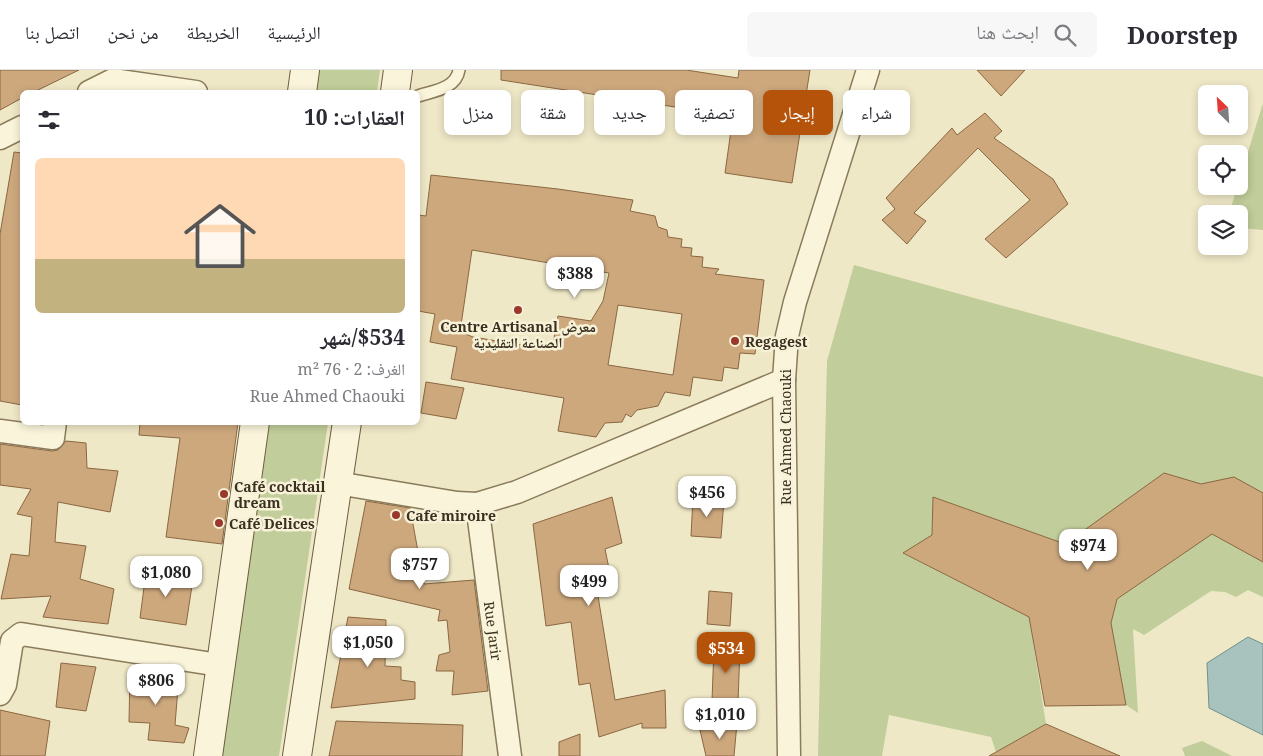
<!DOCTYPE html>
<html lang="ar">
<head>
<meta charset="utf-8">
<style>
	:root { --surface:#fff; --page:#f7f7f7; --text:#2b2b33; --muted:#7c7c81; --line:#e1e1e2; --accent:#b45309 }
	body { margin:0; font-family:"Noto Serif","Noto Naskh Arabic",serif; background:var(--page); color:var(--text); direction:rtl; height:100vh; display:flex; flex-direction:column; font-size:19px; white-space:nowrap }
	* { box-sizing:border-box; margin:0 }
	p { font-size:16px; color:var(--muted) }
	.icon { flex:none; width:28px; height:28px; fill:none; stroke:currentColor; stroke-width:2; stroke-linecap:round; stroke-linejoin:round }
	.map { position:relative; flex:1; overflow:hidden; direction:ltr }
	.side { position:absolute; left:20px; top:20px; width:400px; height:335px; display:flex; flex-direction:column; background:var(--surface); border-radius:8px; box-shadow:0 2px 8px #0003; direction:rtl }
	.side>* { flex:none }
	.top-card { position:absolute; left:435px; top:20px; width:475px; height:45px; direction:rtl; display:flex; gap:10px }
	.needle { width:32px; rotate:335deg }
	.fabs { position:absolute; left:1198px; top:15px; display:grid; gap:10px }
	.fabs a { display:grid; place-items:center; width:50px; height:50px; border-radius:8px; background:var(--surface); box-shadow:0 2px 8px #0003; font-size:25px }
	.price { position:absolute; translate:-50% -42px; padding:0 11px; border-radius:10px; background:#fff; color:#222; font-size:16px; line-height:32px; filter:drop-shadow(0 1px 2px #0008) }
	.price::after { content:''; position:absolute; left:50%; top:30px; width:15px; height:11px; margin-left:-8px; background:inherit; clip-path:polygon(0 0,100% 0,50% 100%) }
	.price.active { background:var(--accent); color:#fff }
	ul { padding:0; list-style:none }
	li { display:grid; align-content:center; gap:10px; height:265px; padding:0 15px }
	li+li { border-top:1px solid var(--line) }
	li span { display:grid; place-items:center; height:155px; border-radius:8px; color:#555 }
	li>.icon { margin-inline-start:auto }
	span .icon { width:90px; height:90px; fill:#fffc; stroke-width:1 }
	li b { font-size:21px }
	h2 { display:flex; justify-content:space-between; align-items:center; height:60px; padding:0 15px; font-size:21px }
	.pill { padding:0 18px; border-radius:8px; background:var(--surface); box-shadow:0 2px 8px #0003; font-size:18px; line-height:45px }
	.pill.active { background:var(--accent); color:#fff }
	header { display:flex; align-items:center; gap:30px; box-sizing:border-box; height:70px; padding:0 25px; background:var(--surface); border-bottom:1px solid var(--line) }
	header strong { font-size:24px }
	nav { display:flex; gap:28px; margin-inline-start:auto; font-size:18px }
	.search { width:350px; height:45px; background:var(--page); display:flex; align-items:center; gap:12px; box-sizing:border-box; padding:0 18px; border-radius:8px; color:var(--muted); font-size:19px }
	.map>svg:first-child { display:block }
	.green { fill:#c1cd9a }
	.water { fill:#a8c3be; stroke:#6e918d }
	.building { fill:#cda87d; stroke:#8a6741; fill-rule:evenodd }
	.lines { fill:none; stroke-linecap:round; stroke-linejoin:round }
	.service-casing { stroke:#8b7b5c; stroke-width:14 }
	.minor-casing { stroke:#8b7b5c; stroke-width:25 }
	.secondary-casing { stroke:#6d5c3f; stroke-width:30 }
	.service { stroke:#f9f4da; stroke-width:11 }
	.minor { stroke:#f9f4da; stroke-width:22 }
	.secondary { stroke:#f9f4da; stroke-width:28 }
	.poi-dot { fill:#9a382b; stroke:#f6f1d7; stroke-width:2 }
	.labels { text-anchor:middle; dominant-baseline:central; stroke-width:5; stroke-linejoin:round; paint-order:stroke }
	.poi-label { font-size:14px; font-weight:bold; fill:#3b3020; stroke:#f6f1d7; text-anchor:start }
	.street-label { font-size:14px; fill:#3b3020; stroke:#f6f1d7 }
</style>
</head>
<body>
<header>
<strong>Doorstep</strong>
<div class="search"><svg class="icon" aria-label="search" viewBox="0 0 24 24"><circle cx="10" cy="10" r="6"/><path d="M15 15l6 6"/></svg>ابحث هنا</div>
<nav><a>الرئيسية</a><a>الخريطة</a><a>من نحن</a><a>اتصل بنا</a></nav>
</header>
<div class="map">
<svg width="1263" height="686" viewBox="0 0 1263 686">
	<rect width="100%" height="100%" fill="#efe8c7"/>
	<path class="green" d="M315,0H380L377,22H312Z
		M1263,33V160L1239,158V144H1229Z
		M854,195L1263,307V423L1065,474L933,427L932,465L904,484L1029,547L1046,654L996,682L991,667L889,645L882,686H818L827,291Z
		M267,353H328L279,686H220Z
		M1212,464L1263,492V527L1248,520L1236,527L1225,522L1211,521L1144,565L1133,559L1138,643L1126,635L1111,553L1117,529Z
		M1202,671L1232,686H1185L1182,678Z"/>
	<path class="water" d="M1248,567L1263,574V665L1209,638L1207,593Z"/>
	<path class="building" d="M0,0H79L34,22H22V28L0,40Z
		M501,0H686L738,8L739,0H810L792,113L725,103L733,46L501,10Z
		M977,0H1025L1001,26Z
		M985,43L1002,61L994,68L1053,109L1068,134L1006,188L985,169L1030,130L978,78L914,143L926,151L907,174L882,150L895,139L886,128L952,58L957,65Z
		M14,82L22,83V335L0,331V164Z
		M431,105L558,119L633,130L630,141L655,146L658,157L667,160L668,167L682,169L681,177L692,178L691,186L703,187L702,197L719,199L715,204L764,210L755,284L740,283L738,299L724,297L722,311L693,307L690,326L665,322L658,336L637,340L631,347L626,344L622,352L605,353L596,367L558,361L564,328L451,309L457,277L430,272L435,244L418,241V145L426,146ZM472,180L609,203L603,231L591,251L558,246L552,280L473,267L460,262ZM618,235L682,244L673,305L608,295Z
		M426,312L464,318L456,349L421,343Z
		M140,352H238L222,474L166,467L180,368L139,365Z
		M66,371L86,373L87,398L118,401L110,442L58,432L55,472L86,476L80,509L114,519L108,554L43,547L51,526L1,529L11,484L29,486L32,447L17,444L31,419L0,415V374L52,381L58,380Z
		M1164,403L1201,414L1234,407L1263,423V492L1212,464L1117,529L1111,553L1126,635L1045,636L1029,547L903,483L932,465L933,427L1065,474Z
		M612,427L622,473L605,479L614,523L598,526L615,630L665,620L666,658H642V653L599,667L590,613L579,615L571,552L546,556L533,454Z
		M693,428L724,430L721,468L691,466Z
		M366,431L410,438L424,514L474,510L488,621L452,625L454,601H436L439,585L450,582L447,550L438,551L440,540L349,519Z
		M146,502L193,509L186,555L140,548Z
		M709,521L732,523L730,556L707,554Z
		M348,547L386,550L385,596L401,597V610L415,612V629L331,638Z
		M714,577L740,578L738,632L712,631Z
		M61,593L96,597L86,641L56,637Z
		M130,602L179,605L175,655L189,658L184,673L148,670L150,653L129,652Z
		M0,640L50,651L45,686H0Z
		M336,651L463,655L462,686H329Z
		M737,653L734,686H706L700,660Z
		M1046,654L1120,686H989Z
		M580,664V686H559V672Z"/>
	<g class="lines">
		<defs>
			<path id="service" d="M418,26C433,21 456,19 459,0"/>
			<g id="minor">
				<path d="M89,22L113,10L196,22"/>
				<path d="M0,68L22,57"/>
				<path d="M0,361L53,368L55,352"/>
				<path d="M337,413L457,433L477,434L517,422L784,310"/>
				<path id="s1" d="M477,434L510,686"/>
				<path d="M0,624L5,615L12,571L21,564L219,595"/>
				<path d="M789,686L784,310L787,266L795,232L868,0"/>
			</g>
			<path id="secondary" d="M302,22L305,0
				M395,22L398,0
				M208,686L255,352
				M297,686L347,352"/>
		</defs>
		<use href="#service" class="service-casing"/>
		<use href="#minor" class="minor-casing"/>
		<use href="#secondary" class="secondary-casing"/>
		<use href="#service" class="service"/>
		<use href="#minor" class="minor"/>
		<use href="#secondary" class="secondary"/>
	</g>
	<g class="poi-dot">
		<circle cx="518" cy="240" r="5"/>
		<circle cx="735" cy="271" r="5"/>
		<circle cx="224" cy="424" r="5"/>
		<circle cx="396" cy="445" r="5"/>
		<circle cx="219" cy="453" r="5"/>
	</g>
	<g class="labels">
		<g class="poi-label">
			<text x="518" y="256" text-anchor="middle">Centre Artisanal معرض<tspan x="518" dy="16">الصناعة التقليدية</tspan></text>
			<text x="745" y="271">Regagest</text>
			<text x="234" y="416">Café cocktail<tspan x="234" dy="16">dream</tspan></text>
			<text x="406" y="445">Cafe miroire</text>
			<text x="229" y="453">Café Delices</text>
		</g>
		<g class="street-label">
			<text transform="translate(785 367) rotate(-90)">Rue Ahmed Chaouki</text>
			<text stroke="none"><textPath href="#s1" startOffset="128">Rue Jarir</textPath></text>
		</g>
	</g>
</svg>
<div class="fabs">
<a><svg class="needle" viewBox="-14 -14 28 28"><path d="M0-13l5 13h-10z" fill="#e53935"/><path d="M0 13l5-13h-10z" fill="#7c7c81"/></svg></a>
<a><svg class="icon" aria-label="locate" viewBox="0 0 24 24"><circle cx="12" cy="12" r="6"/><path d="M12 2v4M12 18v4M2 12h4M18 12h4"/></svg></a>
<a><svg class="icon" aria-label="layers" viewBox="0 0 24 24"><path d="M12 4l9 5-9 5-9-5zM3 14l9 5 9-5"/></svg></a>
</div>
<b class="price" style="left:575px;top:229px">$388</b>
<b class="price" style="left:707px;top:448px">$456</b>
<b class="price" style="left:1088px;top:501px">$974</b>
<b class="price" style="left:420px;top:520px">$757</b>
<b class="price" style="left:166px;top:528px">$1,080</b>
<b class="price" style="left:589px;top:537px">$499</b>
<b class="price" style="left:368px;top:598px">$1,050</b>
<b class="price active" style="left:726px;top:604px">$534</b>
<b class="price" style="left:156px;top:636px">$806</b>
<b class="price" style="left:720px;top:670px">$1,010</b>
<div class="top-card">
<a class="pill">شراء</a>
<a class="pill active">إيجار</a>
<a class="pill">تصفية</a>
<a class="pill">جديد</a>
<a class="pill">شقة</a>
<a class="pill">منزل</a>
</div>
<section class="side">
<h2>العقارات: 10<svg class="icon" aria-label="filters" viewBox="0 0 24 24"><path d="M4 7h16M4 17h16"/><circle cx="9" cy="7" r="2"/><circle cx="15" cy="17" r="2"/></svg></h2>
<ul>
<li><span style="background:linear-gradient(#ffd9b3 65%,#c2b280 0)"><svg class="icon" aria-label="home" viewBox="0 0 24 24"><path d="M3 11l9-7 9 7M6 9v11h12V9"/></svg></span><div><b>$534/شهر</b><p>الغرف: 2 · 76 m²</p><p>Rue Ahmed Chaouki</p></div></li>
</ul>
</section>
</div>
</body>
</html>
